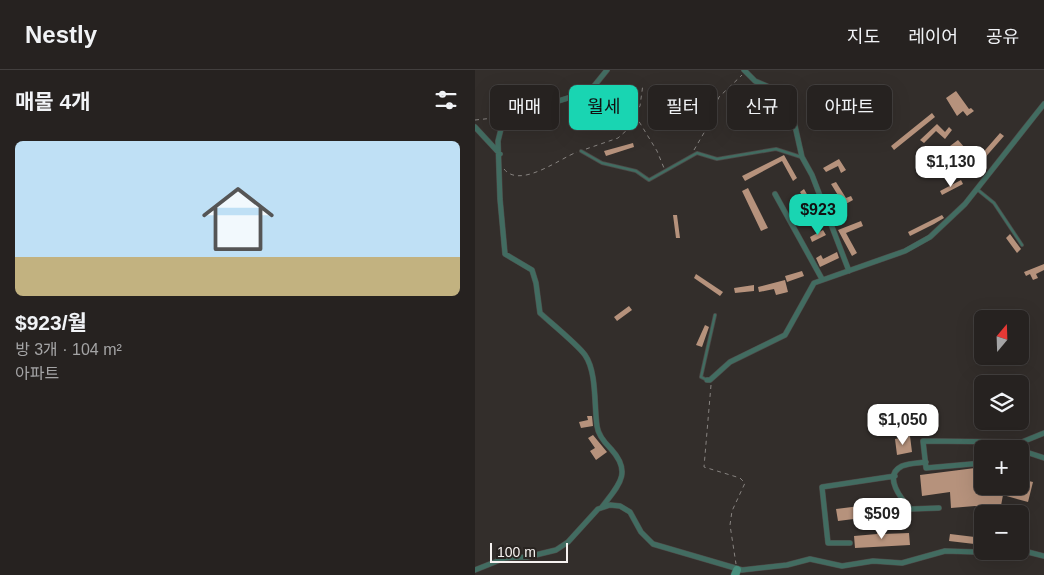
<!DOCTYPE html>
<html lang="ko">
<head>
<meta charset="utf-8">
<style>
	:root { --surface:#262220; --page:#322f2d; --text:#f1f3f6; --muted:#a4a4a5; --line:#423f3e; --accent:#19d5b2 }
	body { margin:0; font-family:Helvetica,"Noto Sans KR",sans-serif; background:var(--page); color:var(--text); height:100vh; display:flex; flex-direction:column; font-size:19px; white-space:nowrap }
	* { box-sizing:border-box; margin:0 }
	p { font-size:16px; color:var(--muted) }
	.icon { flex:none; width:28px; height:28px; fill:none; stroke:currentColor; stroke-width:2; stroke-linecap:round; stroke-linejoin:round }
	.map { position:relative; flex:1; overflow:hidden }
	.sheet { display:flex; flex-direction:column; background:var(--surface); width:475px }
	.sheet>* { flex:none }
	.hud { position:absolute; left:15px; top:15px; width:475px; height:45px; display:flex; gap:10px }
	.needle { width:32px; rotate:19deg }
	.buttons { position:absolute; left:499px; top:240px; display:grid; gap:10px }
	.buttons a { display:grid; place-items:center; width:55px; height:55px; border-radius:8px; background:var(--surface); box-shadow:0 5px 20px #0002,0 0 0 1px var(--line); font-size:25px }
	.scale { position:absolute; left:15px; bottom:12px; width:78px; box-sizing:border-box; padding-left:5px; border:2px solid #f6f2f0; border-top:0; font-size:14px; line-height:18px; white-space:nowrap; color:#f6f2f0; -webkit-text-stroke:4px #292421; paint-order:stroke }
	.price { position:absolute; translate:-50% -42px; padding:0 11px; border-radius:10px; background:#fff; color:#222; font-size:16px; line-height:32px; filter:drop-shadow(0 1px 2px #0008) }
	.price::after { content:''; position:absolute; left:50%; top:30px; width:15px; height:11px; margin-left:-8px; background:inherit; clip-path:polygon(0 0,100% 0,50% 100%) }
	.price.active { background:var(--accent); color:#111 }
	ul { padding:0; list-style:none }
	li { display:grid; align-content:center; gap:10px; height:265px; padding:0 15px }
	li span { display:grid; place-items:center; height:155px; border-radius:8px; color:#555 }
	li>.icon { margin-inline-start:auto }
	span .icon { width:90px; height:90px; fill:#fffc; stroke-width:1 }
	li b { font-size:21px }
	h2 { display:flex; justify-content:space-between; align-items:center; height:60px; padding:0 15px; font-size:21px }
	.pill { padding:0 18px; border-radius:8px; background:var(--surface); box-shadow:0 5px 20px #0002,0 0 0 1px var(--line); font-size:18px; line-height:45px }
	.pill.active { background:var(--accent); color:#111 }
	header { display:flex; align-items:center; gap:30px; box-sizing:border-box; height:70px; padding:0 25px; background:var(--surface); border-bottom:1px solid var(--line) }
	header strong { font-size:24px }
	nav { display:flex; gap:28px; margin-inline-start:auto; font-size:18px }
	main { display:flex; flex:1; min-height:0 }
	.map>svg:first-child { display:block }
	.building { fill:#b6927c }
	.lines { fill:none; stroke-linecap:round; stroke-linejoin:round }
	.lane-casing { stroke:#4e4947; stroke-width:4 }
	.street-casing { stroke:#4e4947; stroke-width:6 }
	.secondary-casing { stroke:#4e4947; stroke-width:9 }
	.path { stroke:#878380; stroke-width:1; stroke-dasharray:4 4; stroke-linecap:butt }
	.lane { stroke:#426c61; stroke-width:2.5 }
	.street { stroke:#426c61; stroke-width:5 }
	.secondary { stroke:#478e7c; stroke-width:8 }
</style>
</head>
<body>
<header>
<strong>Nestly</strong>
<nav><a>지도</a><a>레이어</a><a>공유</a></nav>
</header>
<main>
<section class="sheet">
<h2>매물 4개<svg class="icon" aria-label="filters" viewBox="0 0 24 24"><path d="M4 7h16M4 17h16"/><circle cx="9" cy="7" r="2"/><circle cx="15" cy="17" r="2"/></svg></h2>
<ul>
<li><span style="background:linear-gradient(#bfe0f5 75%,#c2b280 0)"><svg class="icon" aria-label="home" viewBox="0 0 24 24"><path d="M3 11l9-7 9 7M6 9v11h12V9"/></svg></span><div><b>$923/월</b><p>방 3개 · 104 m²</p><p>아파트</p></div></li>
</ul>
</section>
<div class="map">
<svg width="569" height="505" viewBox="0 0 569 505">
	<rect width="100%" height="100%" fill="#332e2b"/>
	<path class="building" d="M481,21L494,39L496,38L499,41L492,46L488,41L482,46L471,28Z
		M457,43L460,47L419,80L416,76Z
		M462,54L470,62L474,57L477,60L470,69L461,61L449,73L445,70Z
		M525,63L529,66L508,90L505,86Z
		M483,70L490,78L492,76L496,80L476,98L473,94L483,85L475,76Z
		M158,73L159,77L131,86L129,81Z
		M309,85L322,108L318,111L307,91L270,111L267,106Z
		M364,89L371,100L366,103L363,96L351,102L348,98Z
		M486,110L488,114L467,125L465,121Z
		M361,112L371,128L376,126L378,130L369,135L356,114Z
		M273,118L293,158L286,161L267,121Z
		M329,119L341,140L337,142L325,122Z
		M198,145H202L205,168H201Z
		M467,145L469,148L459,154L435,166L433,162Z
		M386,151L388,156L371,163L382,183L377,186L363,160Z
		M348,160L351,165L337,172L335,167Z
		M535,164L546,179L542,183L531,168Z
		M362,182L364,188L345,197L341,188L346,185L348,189Z
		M569,194V200L561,204L563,208L558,210L555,204L551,206L549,202Z
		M327,201L329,206L312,212L310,206Z
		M221,204L248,222L245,226L219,208Z
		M310,210L313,222L301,225L299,219L284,222L283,217Z
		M279,215V221L260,223L259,218Z
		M154,236L157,240L142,251L139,247Z
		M230,255L234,257L227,277L221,275Z
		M112,346H117L118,356L106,358L104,352L113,350Z
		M118,365L132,382L121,390L115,381L120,378L113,368Z
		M435,366L437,382L422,385L420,369Z
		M508,397V416H545V409L558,412L553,432L528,425L525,441L500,436L476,438L475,422L447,426L445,405Z
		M416,432L418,444L363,451L361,439L385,436V433H390L391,435Z
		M408,461V464L434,463L435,475L380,478L379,466L402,464V462Z
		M475,464L508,468V475L474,471Z"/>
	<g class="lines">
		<defs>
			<path id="lane" d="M106,81L127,93L161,101L174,110L222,83L242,89L301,79L326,87
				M503,120L519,133L547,175
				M232,310L226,307L240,245"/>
			<path id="street" d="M269,0L280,11L301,20L318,47L327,87L337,105L374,201
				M0,57L25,84
				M300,124L347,209
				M232,310H235L255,292L310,265L339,213L430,181L455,167L490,134L569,34
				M545,380L569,388
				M451,392C444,393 434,393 427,396C407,406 427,430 436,439L464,438
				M508,393L451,398L448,371L547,372L569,363
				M127,437C143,416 158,403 136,379C129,372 123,365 122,356C119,336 122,302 110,285C103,275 76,253 65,243L61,213L57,200L30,184L25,129L23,71L26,59L36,46L115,21L132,0
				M375,473H353L347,417L420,406
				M0,500L30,488L52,487L81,480L93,472L123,439L135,435L145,436L155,442L166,462L178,474L267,500L312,495L335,489L367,496L398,491L427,493L470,481L533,483L549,481L569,486"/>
			<path id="secondary" d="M260,505L262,500"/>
		</defs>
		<use href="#lane" class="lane-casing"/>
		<use href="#street" class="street-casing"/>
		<use href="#secondary" class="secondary-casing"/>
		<path class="path" d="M160,45L182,81L189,98
			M0,50L29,47
			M111,79L143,68L152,60L154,52L165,36L168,14
			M219,80L233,56L244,27L267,5
			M29,99C45,119 84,89 102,82
			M236,315L229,397L265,408L270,413L257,441L255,455L261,494"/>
		<use href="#lane" class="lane"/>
		<use href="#street" class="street"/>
		<use href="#secondary" class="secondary"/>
	</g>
</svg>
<div class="buttons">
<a><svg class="needle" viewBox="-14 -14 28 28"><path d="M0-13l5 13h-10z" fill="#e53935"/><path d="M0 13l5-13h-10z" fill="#a4a4a5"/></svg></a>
<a><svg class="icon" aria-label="layers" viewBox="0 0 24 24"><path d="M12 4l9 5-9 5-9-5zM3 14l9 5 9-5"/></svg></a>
<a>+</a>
<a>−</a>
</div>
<div class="scale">100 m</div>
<b class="price" style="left:476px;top:118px">$1,130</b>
<b class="price active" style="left:343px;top:166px">$923</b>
<b class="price" style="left:428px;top:376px">$1,050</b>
<b class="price" style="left:407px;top:470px">$509</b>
<div class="hud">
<a class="pill">매매</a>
<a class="pill active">월세</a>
<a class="pill">필터</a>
<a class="pill">신규</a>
<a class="pill">아파트</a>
</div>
</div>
</main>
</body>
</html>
